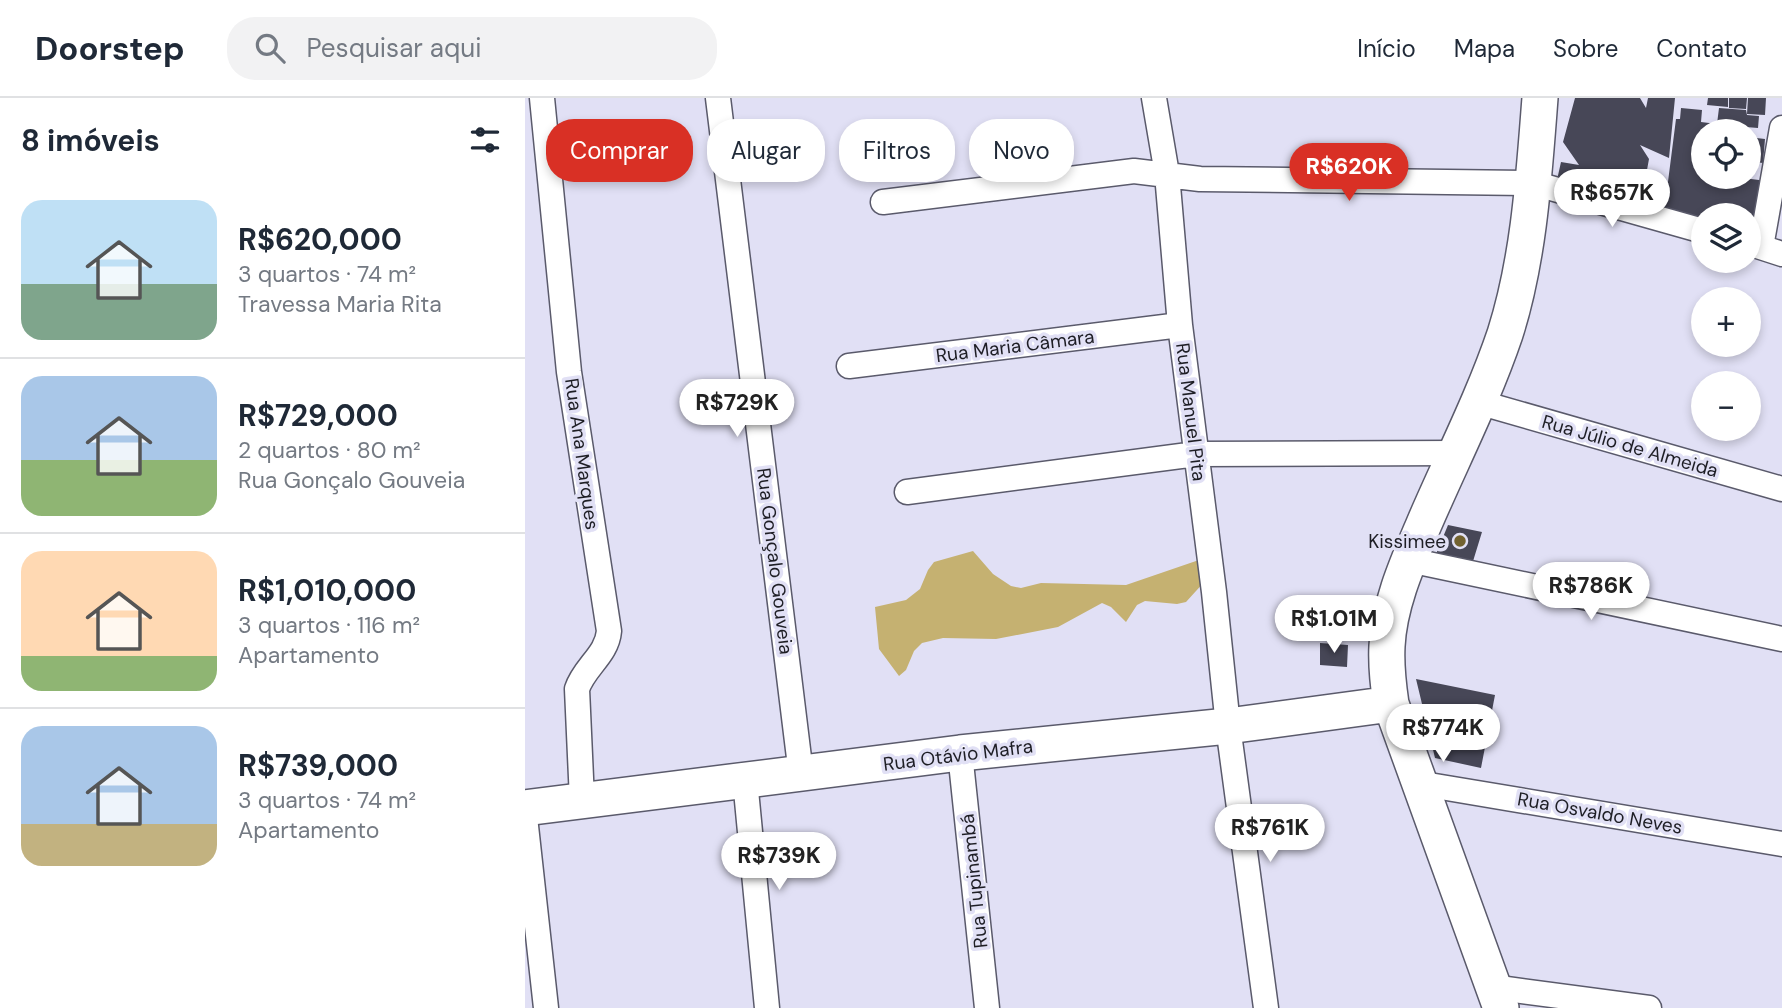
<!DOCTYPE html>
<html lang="pt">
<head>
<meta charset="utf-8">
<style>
	:root { --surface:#fff; --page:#f2f2f3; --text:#1f2937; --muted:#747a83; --line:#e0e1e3; --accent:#d93025 }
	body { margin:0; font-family:"DM Sans",sans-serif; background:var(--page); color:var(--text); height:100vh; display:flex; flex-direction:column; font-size:26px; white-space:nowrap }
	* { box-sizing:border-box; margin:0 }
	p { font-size:23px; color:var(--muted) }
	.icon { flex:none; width:38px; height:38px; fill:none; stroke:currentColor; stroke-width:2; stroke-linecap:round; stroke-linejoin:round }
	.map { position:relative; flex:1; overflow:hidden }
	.panel { display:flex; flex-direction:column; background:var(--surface); width:525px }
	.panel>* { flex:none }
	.hud { position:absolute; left:21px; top:21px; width:665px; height:63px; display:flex; gap:14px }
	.fabs { position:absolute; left:1166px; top:21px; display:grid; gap:14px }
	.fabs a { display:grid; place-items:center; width:70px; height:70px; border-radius:50%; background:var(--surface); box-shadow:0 4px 10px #0003; font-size:35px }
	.price { position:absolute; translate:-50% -60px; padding:0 16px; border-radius:24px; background:#fff; color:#222; font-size:23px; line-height:46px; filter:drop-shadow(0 2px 4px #0008) }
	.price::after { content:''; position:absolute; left:50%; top:42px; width:21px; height:16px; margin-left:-10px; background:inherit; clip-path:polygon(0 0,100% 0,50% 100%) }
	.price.on { background:var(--accent); color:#fff }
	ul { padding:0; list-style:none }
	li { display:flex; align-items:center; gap:21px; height:175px; padding:0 21px }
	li+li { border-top:2px solid var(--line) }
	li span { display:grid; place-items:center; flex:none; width:196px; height:140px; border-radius:21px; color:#555 }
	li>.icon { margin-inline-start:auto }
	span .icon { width:84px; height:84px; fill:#fffc; stroke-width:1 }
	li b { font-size:30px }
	h2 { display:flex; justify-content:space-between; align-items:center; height:84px; padding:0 21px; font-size:30px }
	.chip { padding:0 24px; border-radius:28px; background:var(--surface); box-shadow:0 4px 10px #0003; font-size:24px; line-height:63px }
	.chip.on { background:var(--accent); color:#fff }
	header { display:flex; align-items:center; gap:42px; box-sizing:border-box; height:98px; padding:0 35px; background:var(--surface); border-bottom:2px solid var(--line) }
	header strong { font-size:33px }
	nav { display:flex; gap:38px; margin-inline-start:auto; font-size:24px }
	.search { width:490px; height:63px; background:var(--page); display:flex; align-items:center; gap:18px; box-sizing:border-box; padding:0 24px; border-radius:28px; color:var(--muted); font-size:26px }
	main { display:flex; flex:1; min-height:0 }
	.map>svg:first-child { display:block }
	.forest { fill:#c5b171 }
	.building { fill:#474757 }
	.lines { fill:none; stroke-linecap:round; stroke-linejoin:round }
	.street-casing { stroke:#5a5a6b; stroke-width:27 }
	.secondary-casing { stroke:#5a5a6b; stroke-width:38 }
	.street { stroke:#fff; stroke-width:24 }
	.secondary { stroke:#fff; stroke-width:35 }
	.poi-dot { fill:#726230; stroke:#e1e0f5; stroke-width:2.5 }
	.labels { text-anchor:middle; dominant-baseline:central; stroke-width:7; stroke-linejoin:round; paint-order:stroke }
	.street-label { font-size:19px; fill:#1e1e25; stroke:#e1e0f5 }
	.poi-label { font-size:19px; fill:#1e1e25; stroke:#e1e0f5; text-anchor:end }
</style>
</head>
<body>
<header>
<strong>Doorstep</strong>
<div class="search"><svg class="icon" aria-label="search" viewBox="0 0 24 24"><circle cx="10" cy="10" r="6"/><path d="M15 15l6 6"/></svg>Pesquisar aqui</div>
<nav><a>Início</a><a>Mapa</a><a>Sobre</a><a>Contato</a></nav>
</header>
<main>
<section class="panel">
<h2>8 imóveis<svg class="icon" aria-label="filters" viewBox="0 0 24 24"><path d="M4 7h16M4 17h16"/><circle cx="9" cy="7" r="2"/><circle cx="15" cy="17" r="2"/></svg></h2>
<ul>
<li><span style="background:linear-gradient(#bfe0f5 60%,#7fa58c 0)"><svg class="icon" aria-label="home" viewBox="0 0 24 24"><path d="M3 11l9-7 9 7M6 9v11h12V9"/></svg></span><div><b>R$620,000</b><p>3 quartos · 74 m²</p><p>Travessa Maria Rita</p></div></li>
<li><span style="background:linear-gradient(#a9c7e8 60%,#8fb573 0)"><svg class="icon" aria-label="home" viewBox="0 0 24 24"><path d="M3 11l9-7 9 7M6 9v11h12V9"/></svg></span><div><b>R$729,000</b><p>2 quartos · 80 m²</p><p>Rua Gonçalo Gouveia</p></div></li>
<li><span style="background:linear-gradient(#ffd9b3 75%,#8fb573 0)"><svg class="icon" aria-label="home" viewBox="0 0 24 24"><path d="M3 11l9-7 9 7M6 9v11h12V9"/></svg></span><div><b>R$1,010,000</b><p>3 quartos · 116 m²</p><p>Apartamento</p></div></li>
<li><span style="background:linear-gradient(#a9c7e8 70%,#c2b280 0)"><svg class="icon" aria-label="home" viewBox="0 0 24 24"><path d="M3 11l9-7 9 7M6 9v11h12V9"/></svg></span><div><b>R$739,000</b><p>3 quartos · 74 m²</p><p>Apartamento</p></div></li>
</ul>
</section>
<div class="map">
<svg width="1257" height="910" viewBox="0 0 1257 910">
	<rect width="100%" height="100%" fill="#e1e0f5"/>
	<path class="forest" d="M448,453L468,476L486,488L496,490L516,485L601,487L671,463L675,464L681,482L661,504L652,506L620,503L612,507L601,524L586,509L577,505L533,529L471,541L418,540L397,545L389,553L381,572L374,578L354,551L350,509L381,502L395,491L403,472L409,464Z"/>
	<path class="building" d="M1050,0H1115L1121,10L1123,0H1150L1144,60L1115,47L1124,61L1117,99L1032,82L1036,64L1054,67L1038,44Z
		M1183,0H1203V9L1182,7Z
		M1204,0H1222L1221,11L1204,10Z
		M1223,0H1241L1240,17L1222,16Z
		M1156,10L1177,12L1176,24L1192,26L1194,10L1221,12L1222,17L1234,18L1233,30L1197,27L1196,33H1178V79H1210L1242,83L1236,129L1223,127V117H1178V121L1139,115L1151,21H1155Z
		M1223,39L1240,41L1238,65L1223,63Z
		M923,427L957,434L945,473L909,461Z
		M795,545L823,547L822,569L795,567Z
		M891,581L970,597L956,670L910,660Z"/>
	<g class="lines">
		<defs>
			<path id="street" d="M17,0L44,274L84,533C82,557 59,569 52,591L57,702
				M193,0L276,676
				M629,0L642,76L655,227L689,494L703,628L741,910
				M358,104L609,73L675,81L1008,85L1178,133
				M1223,145L1257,156
				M1236,149L1257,30
				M324,268L655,227
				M953,304L1257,391
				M382,394L671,356L930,355
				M884,462L1257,541
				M435,655L462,910
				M220,682L242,910
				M892,685L1257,746
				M0,719L21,910
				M967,889L1124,910"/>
			<path id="secondary" d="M0,710L435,655L703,628L866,606
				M976,910L866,606C863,586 861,567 862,548C864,506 883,464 899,426C926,363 958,301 980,236C1004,161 1009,78 1015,0"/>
		</defs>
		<use href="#street" class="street-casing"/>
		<use href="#secondary" class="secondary-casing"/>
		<use href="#street" class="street"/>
		<use href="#secondary" class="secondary"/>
	</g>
	<circle class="poi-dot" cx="935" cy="443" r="7"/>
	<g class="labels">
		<g class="street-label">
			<text transform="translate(490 248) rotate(-7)">Rua Maria Câmara</text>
			<text transform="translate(666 314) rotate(83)">Rua Manuel Pita</text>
			<text transform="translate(1105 348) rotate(16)">Rua Júlio de Almeida</text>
			<text transform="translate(57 356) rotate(82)">Rua Ana Marques</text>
			<text transform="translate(250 463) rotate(83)">Rua Gonçalo Gouveia</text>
			<text transform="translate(433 657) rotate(-7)">Rua Otávio Mafra</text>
			<text transform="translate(1075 715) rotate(10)">Rua Osvaldo Neves</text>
			<text transform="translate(449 783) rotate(-96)">Rua Tupinambá</text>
		</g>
		<g class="poi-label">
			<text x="921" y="443">Kissimee</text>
		</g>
	</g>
</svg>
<div class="fabs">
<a><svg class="icon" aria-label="locate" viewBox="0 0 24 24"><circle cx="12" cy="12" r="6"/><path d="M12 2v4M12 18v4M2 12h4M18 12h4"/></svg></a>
<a><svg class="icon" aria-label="layers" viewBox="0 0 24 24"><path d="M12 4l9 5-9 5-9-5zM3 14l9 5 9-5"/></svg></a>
<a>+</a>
<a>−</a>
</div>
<b class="price on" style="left:824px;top:105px">R$620K</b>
<b class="price" style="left:1087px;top:131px">R$657K</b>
<b class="price" style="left:212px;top:341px">R$729K</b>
<b class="price" style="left:1066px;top:524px">R$786K</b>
<b class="price" style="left:809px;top:557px">R$1.01M</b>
<b class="price" style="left:918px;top:666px">R$774K</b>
<b class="price" style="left:745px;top:766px">R$761K</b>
<b class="price" style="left:254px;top:794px">R$739K</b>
<div class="hud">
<a class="chip on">Comprar</a>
<a class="chip">Alugar</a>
<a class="chip">Filtros</a>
<a class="chip">Novo</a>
</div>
</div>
</main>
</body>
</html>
